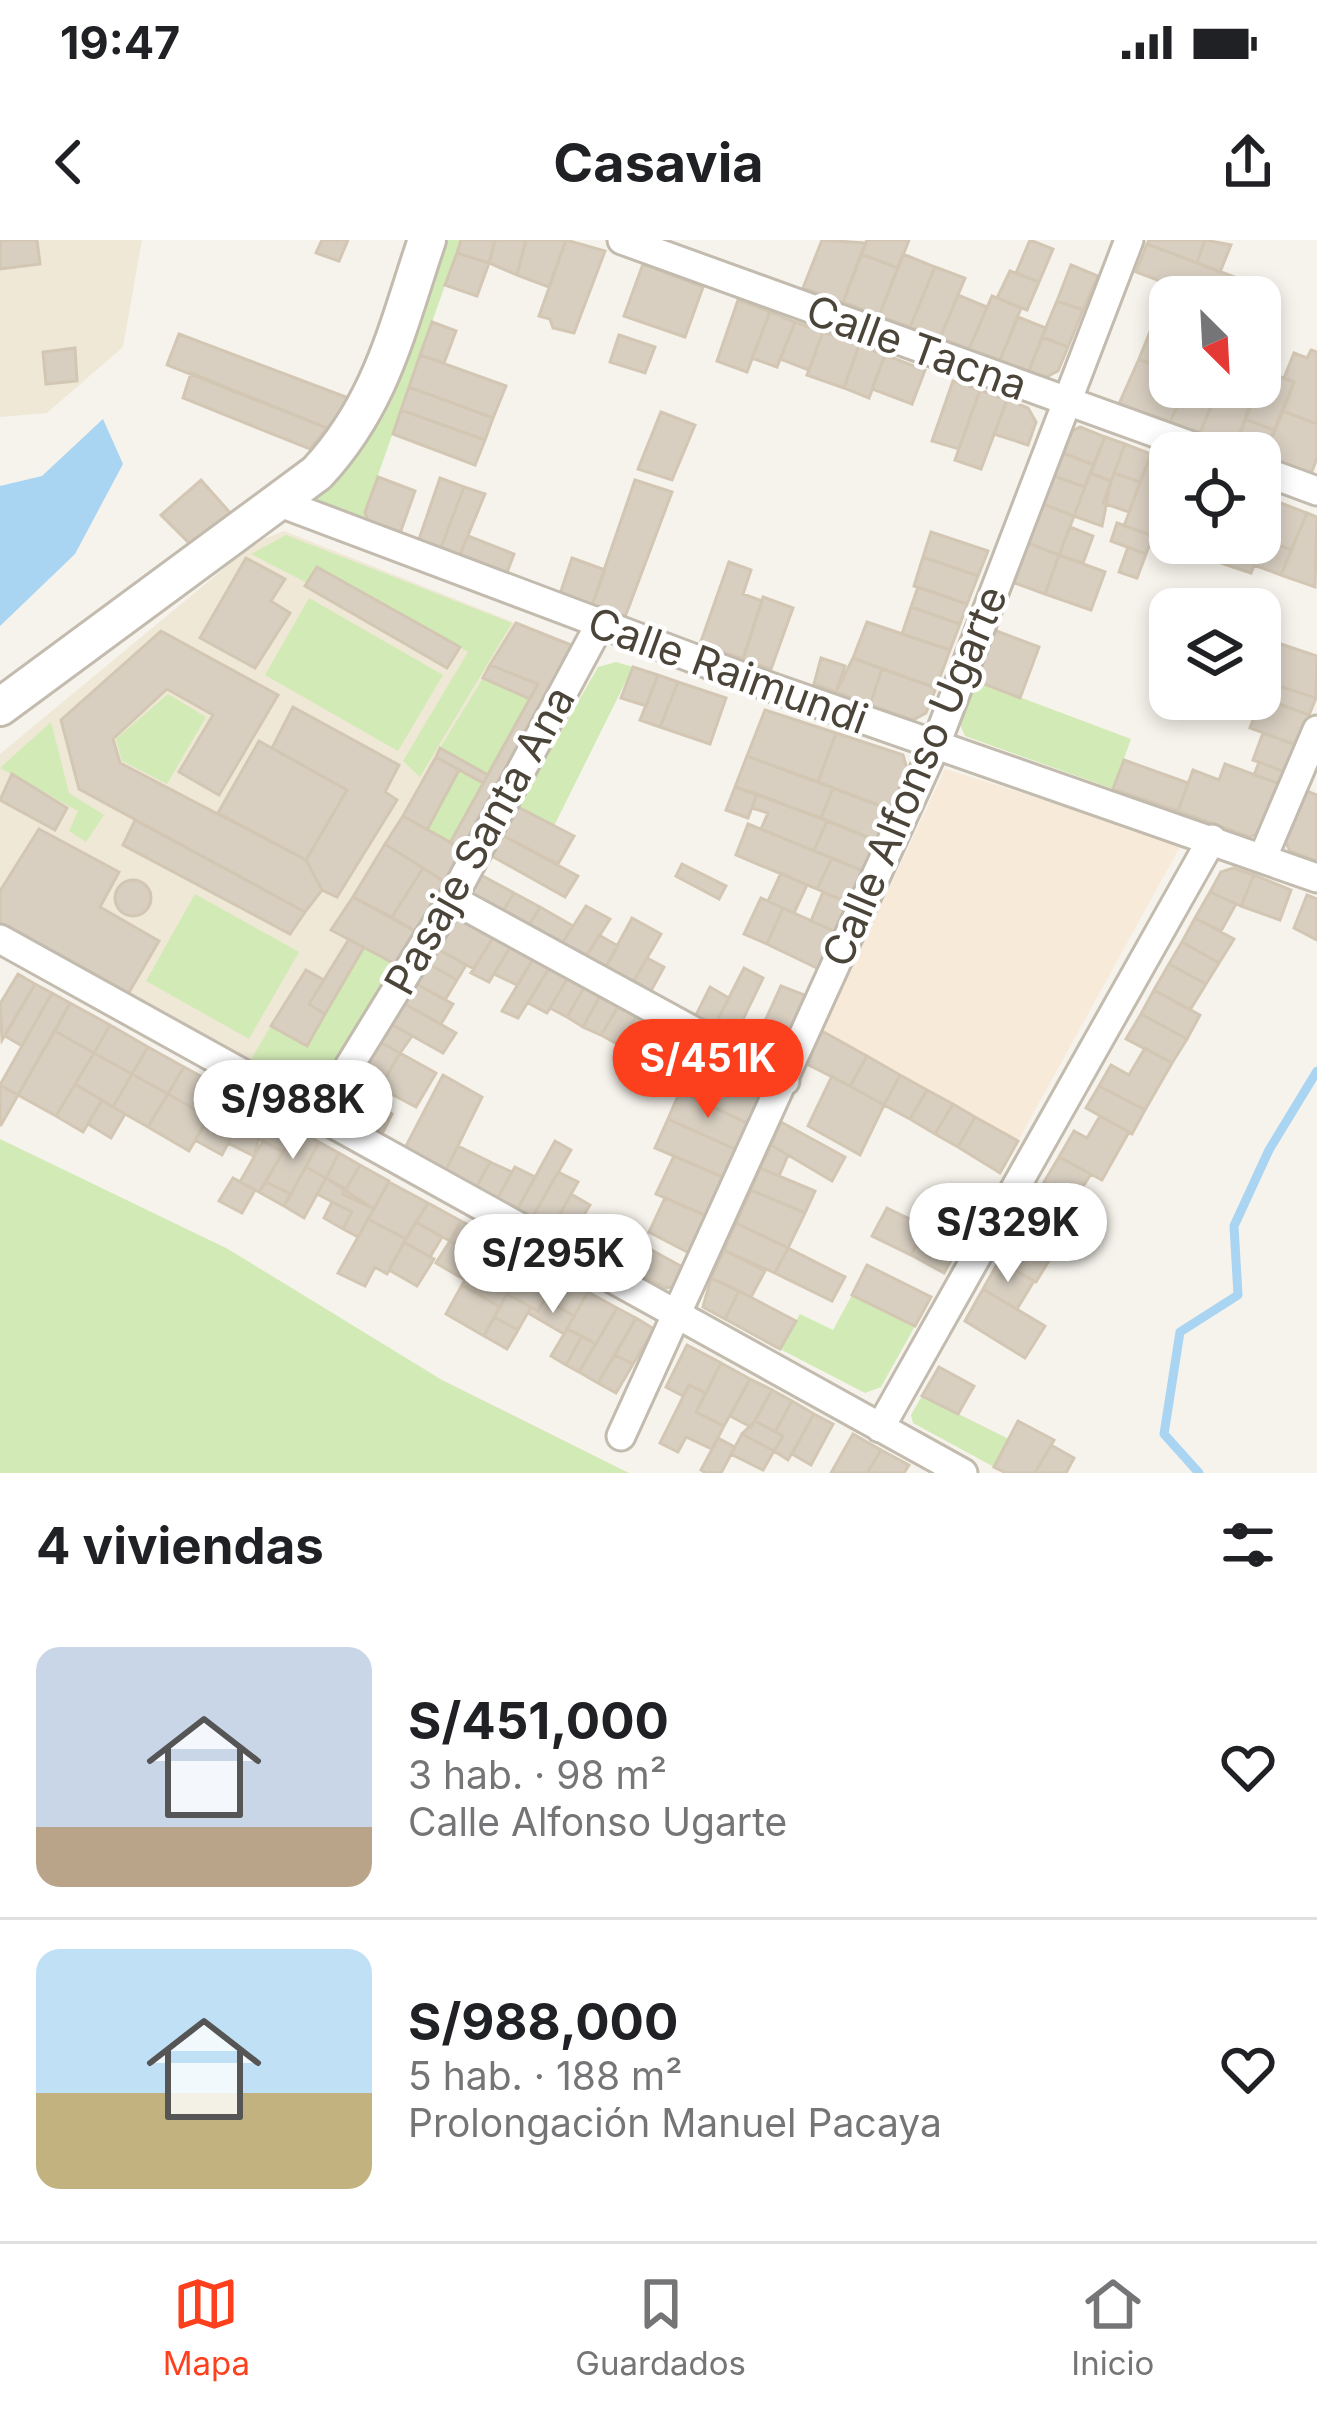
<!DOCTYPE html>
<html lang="es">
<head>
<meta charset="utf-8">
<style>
	:root { --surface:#fff; --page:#f2f2f2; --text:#202124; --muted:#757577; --line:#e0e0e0; --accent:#fc3f1d }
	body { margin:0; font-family:Inter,sans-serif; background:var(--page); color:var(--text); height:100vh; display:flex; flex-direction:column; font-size:45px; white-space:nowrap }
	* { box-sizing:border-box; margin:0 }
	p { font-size:39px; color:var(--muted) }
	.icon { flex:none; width:66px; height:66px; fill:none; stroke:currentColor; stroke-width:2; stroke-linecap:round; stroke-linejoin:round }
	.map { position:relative; height:1233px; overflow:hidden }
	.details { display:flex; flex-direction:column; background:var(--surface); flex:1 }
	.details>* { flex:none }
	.needle { width:78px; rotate:156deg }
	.controls { position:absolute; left:1149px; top:36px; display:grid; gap:24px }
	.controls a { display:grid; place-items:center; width:132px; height:132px; border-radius:24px; background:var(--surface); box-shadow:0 6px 18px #0003; font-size:60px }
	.price { position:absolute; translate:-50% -102px; padding:0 27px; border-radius:42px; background:#fff; color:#222; font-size:39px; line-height:78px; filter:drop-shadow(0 3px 6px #0008) }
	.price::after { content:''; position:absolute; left:50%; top:72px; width:36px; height:27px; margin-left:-18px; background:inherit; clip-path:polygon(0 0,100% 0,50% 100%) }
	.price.on { background:var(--accent); color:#fff }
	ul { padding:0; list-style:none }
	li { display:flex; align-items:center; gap:36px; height:300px; padding:0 36px }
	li+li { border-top:3px solid var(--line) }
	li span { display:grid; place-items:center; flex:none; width:336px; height:240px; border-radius:24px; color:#555 }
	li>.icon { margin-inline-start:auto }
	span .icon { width:144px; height:144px; fill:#fffc; stroke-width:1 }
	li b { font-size:51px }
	h2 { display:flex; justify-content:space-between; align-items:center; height:144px; padding:0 36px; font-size:51px }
	.status { display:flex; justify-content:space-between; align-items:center; height:84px; padding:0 60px; background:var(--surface); direction:ltr }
	.status svg { height:33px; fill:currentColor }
	header { display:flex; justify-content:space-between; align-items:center; height:156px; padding:0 36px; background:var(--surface); font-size:54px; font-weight:700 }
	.dock { display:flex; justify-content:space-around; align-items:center; height:168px; border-top:3px solid var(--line); background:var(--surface); font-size:33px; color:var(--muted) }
	.dock a { display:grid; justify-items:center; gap:6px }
	.dock .on { color:var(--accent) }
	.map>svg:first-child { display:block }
	.commercial { fill:#f7ead8 }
	.education { fill:#efe8d6 }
	.green { fill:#d2eab5 }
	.water { fill:#a9d4f2 }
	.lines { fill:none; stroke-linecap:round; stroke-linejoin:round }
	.stream { stroke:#a9d4f2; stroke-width:9 }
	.building { fill:#d8cfc1; stroke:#d3c7b4; stroke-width:3 }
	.minor-casing { stroke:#c2bbae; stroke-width:33 }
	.tertiary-casing { stroke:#c2bbae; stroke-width:42 }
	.minor { stroke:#fff; stroke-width:27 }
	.tertiary { stroke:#fff; stroke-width:36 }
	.labels { text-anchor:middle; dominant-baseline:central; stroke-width:9; stroke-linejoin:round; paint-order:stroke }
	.street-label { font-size:42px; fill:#4b4439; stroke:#fff }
</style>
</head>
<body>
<div class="status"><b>19:47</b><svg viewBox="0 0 49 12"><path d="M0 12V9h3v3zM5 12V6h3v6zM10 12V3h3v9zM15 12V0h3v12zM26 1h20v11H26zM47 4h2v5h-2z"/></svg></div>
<header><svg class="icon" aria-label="back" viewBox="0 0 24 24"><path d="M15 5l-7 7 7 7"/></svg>Casavia<svg class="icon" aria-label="share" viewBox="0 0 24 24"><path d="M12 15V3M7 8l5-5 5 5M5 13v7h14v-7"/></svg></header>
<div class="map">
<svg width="1317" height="1233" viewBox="0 0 1317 1233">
	<rect width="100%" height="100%" fill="#f6f3ec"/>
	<path class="commercial" d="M945,529L1182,603L1018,901L822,791Z"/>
	<path class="education" d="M0,0H142L123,107L47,173L0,177Z
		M284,291L571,405L575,416L448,644L309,855L0,684V514L256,302Z"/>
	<path class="green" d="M448,0H461L365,272L369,285L319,265L317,257L375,187L399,139Z
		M286,295L512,383L420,537L403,521L468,412L318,327L307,343L251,314Z
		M309,358L443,435L398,511L265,435Z
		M616,422L633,427L554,586L518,567L598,427Z
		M483,438L530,459L488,535L440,508Z
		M974,440L1131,499L1113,549L965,496L958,480Z
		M168,454L206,477L167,544L122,521L116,499Z
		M51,482L69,553L104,575L86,602L69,591L78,571L0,528Z
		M459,530L483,543L450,603L427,590Z
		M195,654L299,712L249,799L146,741Z
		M364,707L399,726L322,851L309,855L250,821L271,786L308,805Z
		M0,899L228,1009L442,1140L629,1233H0Z
		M852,1055L915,1086L881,1147L865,1153L780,1109L800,1074L833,1090Z
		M922,1156L1009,1199L994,1227L913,1183L911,1175Z"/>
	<path class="water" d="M103,179L123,224L75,314L0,386V246L42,236Z"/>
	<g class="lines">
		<path class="stream" d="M1199,1233L1164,1194L1180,1092L1238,1055L1234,986L1269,910L1317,831"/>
	</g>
	<path class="building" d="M0,0H37L40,24L0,29Z
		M322,0H348L339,21L316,13Z
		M461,0H495L489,23L457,13Z
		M495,0H526L517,35L489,23Z
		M526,0H566L549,47L517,35Z
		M566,0L605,11L574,93L553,88L550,79L539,76Z
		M822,0L866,3L843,62L803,48Z
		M867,0H909L898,28L861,14Z
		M1030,0L1053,9L1039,42L1016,33Z
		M1149,0H1205L1197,23L1147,4Z
		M1205,0L1231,5L1220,32L1197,23Z
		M1147,4L1240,39L1233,57H1202L1136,32Z
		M457,13L489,23L477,56L445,45Z
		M861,14L898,28L879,76L843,62Z
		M903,14L935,27L910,87L879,76Z
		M643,24L703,47L685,97L624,76Z
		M1071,25L1098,36L1083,70L1057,61Z
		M935,27L965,38L940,98L910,87Z
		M1010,31L1039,42L1027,70L997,58Z
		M958,55L987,67L969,109L940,98Z
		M992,56L1021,68L1000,120L969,109Z
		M738,60L770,72L747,132L717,121Z
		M1057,61L1083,70L1068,107L1042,97Z
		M770,72L795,82L777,127L752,118Z
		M1018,77L1046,88L1029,131L1000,120Z
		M432,82L456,91L444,123L420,115Z
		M795,82L823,92L809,130L780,119Z
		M1152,87L1170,94L1168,131L1139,119Z
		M823,92L859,105L844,148L807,135Z
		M179,94L351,159L327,188L167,125Z
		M619,95L655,107L645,133L610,122Z
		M1042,97L1068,107L1058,131L1046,137L1029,131Z
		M1260,104L1272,109L1263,130L1294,142L1274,190L1245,179L1254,147H1260Z
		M859,105L885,115L869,158L844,148Z
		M75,108L77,141L46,144L43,112Z
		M1311,110L1317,112V184L1283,171L1294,142L1284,138L1294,113L1307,118Z
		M420,115L506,146L493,178L409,147Z
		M885,115L925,130L912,164L872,149Z
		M1139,119L1168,131L1162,145L1184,153L1170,182L1119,164Z
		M191,133L327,188L310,209L183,158Z
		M953,141L980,150L959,209L932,201Z
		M409,147L493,178L485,200L401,170Z
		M1186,147H1219L1200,193L1170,182Z
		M1219,147L1258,148L1235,207L1200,193Z
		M980,150L1007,160L981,229L955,220Z
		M1007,160L1028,168L1036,182L1028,205L994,194Z
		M401,170L485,200L475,225L393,194Z
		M1283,171L1317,184V218L1311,234L1264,217Z
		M661,172L695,185L672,240L638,229Z
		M1245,179L1274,190L1264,217L1235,207Z
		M1080,187L1105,197L1094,225L1063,213L1072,191Z
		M1105,197L1125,204L1111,241L1090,233Z
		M1125,204L1151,214L1140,242L1114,233Z
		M1063,213L1094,225L1085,247L1054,236Z
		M1151,214L1170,221V253L1153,296L1124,286Z
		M1090,233L1111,241L1102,286L1074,276Z
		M1114,233L1140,242L1129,272L1103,263Z
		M1054,236L1085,247L1074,276L1043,264Z
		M378,237L415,251L399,296L369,285L365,272Z
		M440,238L464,247L440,310L418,302Z
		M201,240L232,275L193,307L161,275Z
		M635,240L672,252L625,377L592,365Z
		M464,247L485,254L459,317L440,310Z
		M1260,255L1278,262L1251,333L1218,322L1225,303H1260Z
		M1278,262L1307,273L1291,310L1264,299Z
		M1043,264L1074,276L1059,315L1028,303Z
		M1307,273L1317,277L1315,347L1281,335Z
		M1117,283L1153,296L1146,314L1111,301Z
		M1070,287L1093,296L1083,323L1059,315Z
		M931,292L988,311L978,336L923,317Z
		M468,296L514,314L506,335L459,317Z
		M1264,299L1291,310L1281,335L1254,325Z
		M1028,303L1059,315L1045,354L1012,342Z
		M1128,307L1146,314L1137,338L1119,332Z
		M1059,315L1105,332L1091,370L1045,354Z
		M923,317L978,336L967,364L914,346Z
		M246,318L285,339L271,361L290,373L255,428L200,398Z
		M572,318L605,330L592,365L560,354Z
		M729,322L751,330L743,354L762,361L743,419L700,404Z
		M317,327L460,407L447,428L305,346Z
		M918,347L967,364L960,384L911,367Z
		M763,357L793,368L771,429L743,419Z
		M911,367L960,384L950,410L902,394Z
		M867,382L950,410L936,448L853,418Z
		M516,383L571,405L575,416L468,612L450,603L538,444L490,425Z
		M994,390L1039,407L1020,458L974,440Z
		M161,391L278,455L219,555L179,532L213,475L167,449L113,499L120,523L306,620L322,650L305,672L79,549L61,480Z
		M1260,397L1317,416L1316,458L1260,440Z
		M821,418L845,426L836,452L814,444Z
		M853,418L882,429L870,465L836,452Z
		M490,425L538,444L530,459L483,438Z
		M633,427L658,435L646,466L621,458Z
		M882,429L936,448L926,473L913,480L870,465Z
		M658,435L678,442L660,487L640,480Z
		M1260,440L1316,458L1309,475L1260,457Z
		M678,442L726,458L710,504L660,487Z
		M1262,458L1309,475L1296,505L1250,488Z
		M293,467L399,525L385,552L397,560L337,657L322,650L306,620L347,550L272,508Z
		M765,470L836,493L818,542L747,516Z
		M836,493L903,515L908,532L891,570L818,542Z
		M1263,493L1296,505L1285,532L1253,520Z
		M259,501L347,550L306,620L218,573Z
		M440,508L488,535L483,543L436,517Z
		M747,516L833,548L821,578L735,547Z
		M436,517L459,530L427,590L403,576Z
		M1124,520L1188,543L1178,571L1113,549Z
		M1259,522L1285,532L1280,544L1254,535Z
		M1225,524L1280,544L1261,591L1250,597L1178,571L1193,530L1219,540Z
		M12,534L67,568L55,590L0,560Z
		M735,547L757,554L748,578L726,570Z
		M833,548L891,570L877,601L821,578Z
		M1302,549L1317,555V621L1290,611L1283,597Z
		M757,554L827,581L814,611L761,589L768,573L752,568Z
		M518,567L574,596L558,624L502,595Z
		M403,576L468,612L448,644L385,604Z
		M135,580L305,672L290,694L123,605Z
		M827,581L877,601L863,631L814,611Z
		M748,584L832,618L817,649L736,615Z
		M39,589L119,632L100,667L159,701L128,754L0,684V651Z
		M502,595L578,636L565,657L490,615Z
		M385,604L423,628L392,677L353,657Z
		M832,618L863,631L849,663L817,649Z
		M682,624L726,646L719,659L676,636Z
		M423,628L448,644L418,693L392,677Z
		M1233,628L1254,635L1241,666L1210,652L1221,632Z
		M781,633L807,645L794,673L768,661Z
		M479,634L514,653L499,678L474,664L469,652Z
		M1254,635L1291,650L1280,680L1241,666Z
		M115 658a18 18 0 1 1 36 0a18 18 0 1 1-36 0Z
		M823,652L849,663L836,692L811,681Z
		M1210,652L1236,664L1221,691L1195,678Z
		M514,653L540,667L525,692L499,678Z
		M1307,655L1317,659V700L1294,688Z
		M353,657L418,693L399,726L331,690Z
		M761,658L783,668L767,704L744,694Z
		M586,666L610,679L582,723L558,710Z
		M540,667L573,686L558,710L525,692Z
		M783,668L836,692L819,729L767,704Z
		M456,674L495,694L474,729L436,708Z
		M632,678L661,694L629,749L602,734Z
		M1195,678L1234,699L1219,723L1182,702Z
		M495,694L512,704L489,742L471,733Z
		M599,695L618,706L602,734L582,723Z
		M349,699L364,707L325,774L309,764Z
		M1182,702L1219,723L1206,744L1169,724Z
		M512,704L535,716L517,745L494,734Z
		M436,708L466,725L457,740L427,723Z
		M535,716L551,725L518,778L502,771Z
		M647,718L664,727L647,758L629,749Z
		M427,723L457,740L445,760L415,743Z
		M1169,724L1206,744L1190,770L1154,750Z
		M551,725L570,734L547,773L528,763Z
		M744,728L763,738L731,804L711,793Z
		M306,730L324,740L309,764L325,774L307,806L271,786Z
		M18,734L35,744L2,800L0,764Z
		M570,734L586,744L567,777L550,768Z
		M415,743L453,764L441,784L403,763Z
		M35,744L52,753L22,806L5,796Z
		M586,744L602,752L583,787L567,777Z
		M781,746L807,756L779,818L764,821L750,814Z
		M710,747L729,758L711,793L692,783Z
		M1154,750L1200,775L1187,799L1141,774Z
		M602,752L621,762L601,795L583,787Z
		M52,753L70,763L18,855L0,845Z
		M621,762L639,772L619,805L601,795Z
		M70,763L110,785L94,813L55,791Z
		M403,763L456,793L443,813L391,784Z
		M639,772L658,782L636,819L617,809Z
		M1141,774L1187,799L1172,823L1126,799Z
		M658,782L695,802L672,841L636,819Z
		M391,784L412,796L400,813L380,802Z
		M110,785L148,807L132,834L94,813Z
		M55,791L94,813L56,876L18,855Z
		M822,791L867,816L850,846L807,824Z
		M380,802L400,813L358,887L346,880L341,867Z
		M148,807L184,827L168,854L132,834Z
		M1145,808L1172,823L1145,870L1099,846L1111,825L1129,835Z
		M94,813L132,834L113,867L75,844Z
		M400,813L436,833L416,867L380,848Z
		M867,816L900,835L884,865L850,846Z
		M184,827L224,849L209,877L168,854Z
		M132,834L168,854L148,887L113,867Z
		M443,835L482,857L445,932L404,910Z
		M900,835L927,850L910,879L884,865Z
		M832,836L884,865L860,915L808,886Z
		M714,837L760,860L749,884L702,862Z
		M75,844L102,860L83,892L56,876Z
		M0,845L18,855L1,885H0Z
		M1099,846L1145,870L1132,894L1086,868Z
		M224,849L249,864L240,880L215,866Z
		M927,850L953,864L935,894L910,879Z
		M680,851L749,884L737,910L668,879Z
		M168,854L209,877L189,911L148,887Z
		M102,860L125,874L111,898L88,884Z
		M371,863L392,874L380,898L358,887Z
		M249,864L271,875L261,891L240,880Z
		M953,864L975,877L958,907L935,894Z
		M215,866L240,880L222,915L195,900Z
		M271,875L296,889L283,912L257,898Z
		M1100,876L1129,892L1102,940L1059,917L1074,891L1087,898Z
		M975,877L1018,901L1000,933L958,907Z
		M668,879L737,910L725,938L655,908Z
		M240,880L261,891L254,916L228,903Z
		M781,882L845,917L832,941L771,905Z
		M296,889L319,902L291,954L266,942Z
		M263,901L283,912L259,952L240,942Z
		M555,901L571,910L532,978L517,970Z
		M319,902L339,913L326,938L306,927Z
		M771,905L788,915L779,936L760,928Z
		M458,906L490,922L476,948L445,932Z
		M339,913L360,925L346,949L326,938Z
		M674,916L725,938L707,976L656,954Z
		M1059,917L1091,934L1074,960L1044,942Z
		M490,922L512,932L497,959L476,948Z
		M360,925L389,941L374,969L343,954Z
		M306,927L326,938L304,978L284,966Z
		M515,927L535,937L517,970L497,959Z
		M760,928L815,951L805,973L751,950Z
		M558,932L578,942L552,988L532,978Z
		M233,938L255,950L242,973L219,961Z
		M326,938L374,969L358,997L343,989L352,972L317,954Z
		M266,942L291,954L284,966L259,952Z
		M389,942L428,963L406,999L368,979Z
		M1044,942L1074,960L1060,984L1031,966Z
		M751,950L805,973L788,1008L736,983Z
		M571,954L590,965L570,997L552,988Z
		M665,958L707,976L691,1014L649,992Z
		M332,962L352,972L343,989L324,978Z
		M428,963L461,981L450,1001L416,982Z
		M1031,966L1060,984L1045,1008L1017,991Z
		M887,968L926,987L911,1015L872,996Z
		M584,975L604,985L591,1008L570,997Z
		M368,979L406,999L387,1034L375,1027L365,1046L338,1033Z
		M461,981L491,997L478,1018L450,1001Z
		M416,982L442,997L430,1017L404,1002Z
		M736,983L788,1008L775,1033L724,1010Z
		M604,985L628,997L615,1021L591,1008Z
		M926,987L960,1004L944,1033L911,1015Z
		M1017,991L1053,1014L1036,1042L999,1021Z
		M491,997L528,1018L515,1039L478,1018Z
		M628,997L684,1028L676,1046L666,1048L615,1021Z
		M450,1001L478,1018L465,1040L436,1023Z
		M404,1002L434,1019L417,1046L389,1030Z
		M788,1008L845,1037L832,1061L775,1033Z
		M724,1010L765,1031L751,1057L711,1038Z
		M478,1018L515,1039L500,1067L462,1045Z
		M528,1018L558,1035L538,1071L507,1054Z
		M999,1021L1034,1041L1017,1069L983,1049Z
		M867,1025L931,1057L915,1086L852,1055Z
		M558,1035L588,1052L574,1076L545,1059Z
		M711,1038L739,1051L725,1079L703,1067Z
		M462,1045L500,1067L484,1096L446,1074Z
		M983,1049L1045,1086L1025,1118L965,1081Z
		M739,1051L796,1081L780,1109L725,1079Z
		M588,1052L617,1068L596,1104L567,1089Z
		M507,1054L531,1067L518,1090L494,1077Z
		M545,1059L574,1076L564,1094L528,1073L531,1067L538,1071Z
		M617,1068L636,1078L598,1143L579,1132Z
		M494,1077L518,1090L507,1109L484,1096Z
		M636,1078L654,1089L633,1124L615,1115Z
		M567,1089L582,1096L566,1125L551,1116Z
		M582,1096L596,1104L579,1132L566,1125Z
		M687,1105L721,1123L706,1153L689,1145L683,1156L666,1147Z
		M615,1115L633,1124L616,1153L598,1143Z
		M721,1123L750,1139L724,1186L696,1172Z
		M939,1127L974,1146L958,1174L922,1156Z
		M750,1139L772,1150L751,1187L730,1176Z
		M689,1145L706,1153L696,1172L724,1186L712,1209L686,1197L678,1212L660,1203Z
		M772,1150L792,1161L775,1192L755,1181Z
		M792,1161L814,1174L788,1220L774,1211L783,1196L775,1192Z
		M814,1174L833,1184L811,1225L792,1214Z
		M755,1181L783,1196L774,1211L742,1194Z
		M1018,1181L1054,1200L1035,1233H1006L994,1227Z
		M742,1194L774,1211L763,1230L731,1214Z
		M853,1194L881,1210L867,1233H831Z
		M718,1198L735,1207L721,1233H706L701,1230Z
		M1051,1205L1074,1218L1066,1233H1035Z
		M881,1210L909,1225L904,1233H867Z"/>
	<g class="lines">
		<defs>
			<path id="minor" d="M622,0L1211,213
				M1260,230L1317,251
				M278,262L759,443L1317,638
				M1263,617L1317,490
				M452,659L785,841
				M0,699L963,1233
				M318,877L452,659L600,384
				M880,1188L1212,599
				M621,1196L936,504L1129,0"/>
			<path id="tertiary" d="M0,467L317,233C382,163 397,88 427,0"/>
		</defs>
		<use href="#minor" class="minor-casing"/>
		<use href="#tertiary" class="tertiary-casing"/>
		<use href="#minor" class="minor"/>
		<use href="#tertiary" class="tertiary"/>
	</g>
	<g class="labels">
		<g class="street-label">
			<text transform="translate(917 107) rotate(20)">Calle Tacna</text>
			<text transform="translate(728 430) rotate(20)">Calle Raimundi</text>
			<text transform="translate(914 536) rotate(-67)">Calle Alfonso Ugarte</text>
			<text transform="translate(479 600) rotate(-61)">Pasaje Santa Ana</text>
		</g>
	</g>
</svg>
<div class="controls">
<a><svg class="needle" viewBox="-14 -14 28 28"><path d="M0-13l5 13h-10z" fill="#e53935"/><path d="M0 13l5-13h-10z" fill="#757577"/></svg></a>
<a><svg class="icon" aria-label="locate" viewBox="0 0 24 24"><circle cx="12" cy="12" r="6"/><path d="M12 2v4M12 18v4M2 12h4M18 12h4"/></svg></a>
<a><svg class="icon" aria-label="layers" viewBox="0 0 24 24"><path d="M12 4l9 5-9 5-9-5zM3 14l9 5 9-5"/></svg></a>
</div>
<b class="price on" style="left:708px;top:881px">S/451K</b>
<b class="price" style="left:293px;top:922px">S/988K</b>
<b class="price" style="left:1008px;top:1045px">S/329K</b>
<b class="price" style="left:553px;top:1076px">S/295K</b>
</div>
<section class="details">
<h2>4 viviendas<svg class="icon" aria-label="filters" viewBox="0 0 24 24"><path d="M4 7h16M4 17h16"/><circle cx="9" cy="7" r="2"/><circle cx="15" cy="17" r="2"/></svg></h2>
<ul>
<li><span style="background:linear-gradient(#c9d6e8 75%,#b9a48a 0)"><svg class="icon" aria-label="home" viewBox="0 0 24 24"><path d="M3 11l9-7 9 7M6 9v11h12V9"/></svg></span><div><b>S/451,000</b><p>3 hab. · 98 m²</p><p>Calle Alfonso Ugarte</p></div><svg class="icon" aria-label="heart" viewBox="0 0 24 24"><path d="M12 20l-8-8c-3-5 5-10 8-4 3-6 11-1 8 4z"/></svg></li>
<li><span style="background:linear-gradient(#bfe0f5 60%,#c2b280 0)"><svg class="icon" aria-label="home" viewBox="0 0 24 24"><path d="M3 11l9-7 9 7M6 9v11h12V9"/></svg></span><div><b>S/988,000</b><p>5 hab. · 188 m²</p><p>Prolongación Manuel Pacaya</p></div><svg class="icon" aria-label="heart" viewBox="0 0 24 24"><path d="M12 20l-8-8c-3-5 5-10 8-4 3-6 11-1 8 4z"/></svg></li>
</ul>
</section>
<nav class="dock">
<a class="on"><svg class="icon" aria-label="map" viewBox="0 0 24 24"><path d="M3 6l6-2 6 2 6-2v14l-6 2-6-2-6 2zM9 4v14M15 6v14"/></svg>Mapa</a>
<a><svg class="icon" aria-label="saved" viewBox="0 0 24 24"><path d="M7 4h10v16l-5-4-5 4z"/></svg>Guardados</a>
<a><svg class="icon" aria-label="home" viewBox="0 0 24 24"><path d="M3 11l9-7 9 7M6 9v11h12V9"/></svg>Inicio</a>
</nav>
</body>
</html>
